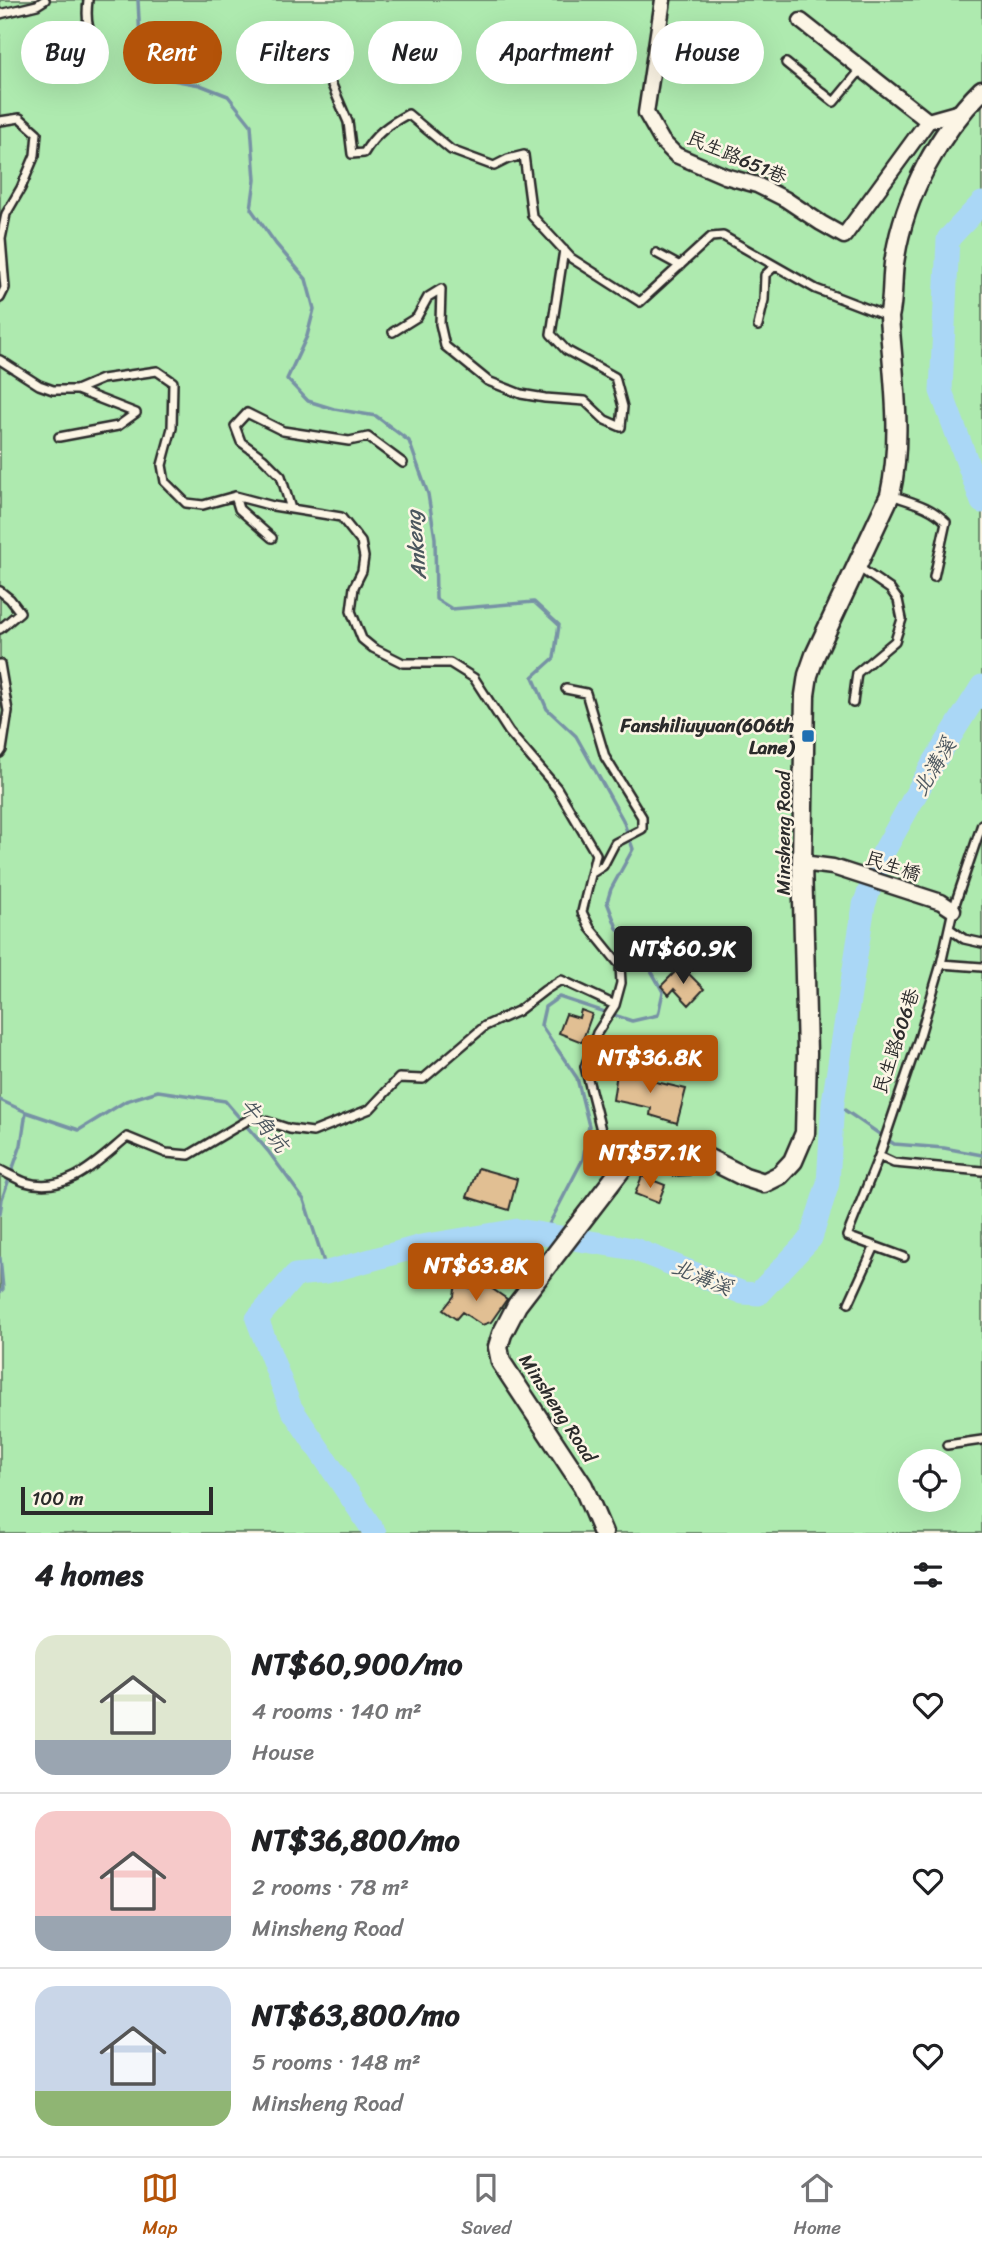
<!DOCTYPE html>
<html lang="en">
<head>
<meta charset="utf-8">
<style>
	:root { --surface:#fff; --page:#f6f6f6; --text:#202124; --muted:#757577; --line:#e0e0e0; --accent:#b45309 }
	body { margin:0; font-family:Sriracha,"LXGW WenKai TC",sans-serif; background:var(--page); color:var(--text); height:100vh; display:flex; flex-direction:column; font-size:26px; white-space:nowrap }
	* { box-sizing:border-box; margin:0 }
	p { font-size:23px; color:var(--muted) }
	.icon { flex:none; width:38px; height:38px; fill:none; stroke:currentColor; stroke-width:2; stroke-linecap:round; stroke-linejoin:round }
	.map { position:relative; height:1533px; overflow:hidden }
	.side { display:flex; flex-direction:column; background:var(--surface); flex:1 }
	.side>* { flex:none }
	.hud { position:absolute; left:21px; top:21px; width:942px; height:63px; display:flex; gap:14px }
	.buttons { position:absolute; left:898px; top:1449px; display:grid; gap:14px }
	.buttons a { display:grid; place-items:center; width:63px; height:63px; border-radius:50%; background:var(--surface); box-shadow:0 7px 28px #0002; font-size:35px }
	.scale { position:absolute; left:21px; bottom:18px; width:192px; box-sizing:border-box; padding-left:7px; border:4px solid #2b2b2b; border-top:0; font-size:19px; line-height:24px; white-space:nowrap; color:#2b2b2b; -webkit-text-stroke:5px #fcf5e5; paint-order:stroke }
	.price { position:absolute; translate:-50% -60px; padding:0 16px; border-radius:7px; background:var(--accent); color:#fff; font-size:23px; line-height:46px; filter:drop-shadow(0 2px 4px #0008) }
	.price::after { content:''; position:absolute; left:50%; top:42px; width:21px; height:16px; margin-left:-10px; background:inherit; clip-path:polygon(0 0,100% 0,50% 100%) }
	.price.active { background:#222; color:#fff }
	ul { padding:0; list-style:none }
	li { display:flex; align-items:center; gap:21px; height:175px; padding:0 35px }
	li+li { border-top:2px solid var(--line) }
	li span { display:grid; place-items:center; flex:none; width:196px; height:140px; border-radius:21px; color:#555 }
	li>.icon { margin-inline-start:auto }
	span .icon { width:84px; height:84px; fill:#fffc; stroke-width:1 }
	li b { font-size:30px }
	h2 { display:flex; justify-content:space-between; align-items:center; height:84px; padding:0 35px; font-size:30px }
	.pill { padding:0 24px; border-radius:32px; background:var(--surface); box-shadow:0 7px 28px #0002; font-size:24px; line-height:63px }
	.pill.active { background:var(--accent); color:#fff }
	.tabs { display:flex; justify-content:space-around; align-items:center; height:98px; border-top:2px solid var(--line); background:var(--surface); font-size:19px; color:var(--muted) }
	.tabs a { display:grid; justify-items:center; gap:4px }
	.tabs .active { color:var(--accent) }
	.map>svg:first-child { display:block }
	.green { fill:#aeeaaf; stroke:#6c8a6d; stroke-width:2; fill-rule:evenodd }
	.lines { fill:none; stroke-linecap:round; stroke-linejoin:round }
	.stream { stroke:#7792a5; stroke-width:3.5 }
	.river { stroke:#aad7f6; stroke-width:23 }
	.building { fill:#e1bf93; stroke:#2b2b2b; stroke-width:2 }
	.service-casing { stroke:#2b2b2b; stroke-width:12 }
	.minor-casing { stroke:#2b2b2b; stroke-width:19 }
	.tertiary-casing { stroke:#2b2b2b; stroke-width:23 }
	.service { stroke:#fcf5e5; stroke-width:7 }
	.minor { stroke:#fcf5e5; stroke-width:14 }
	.tertiary { stroke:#fcf5e5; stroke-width:18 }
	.poi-dot { fill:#1f6fb2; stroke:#fcf5e5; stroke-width:2.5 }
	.labels { text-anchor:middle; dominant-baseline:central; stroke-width:5; stroke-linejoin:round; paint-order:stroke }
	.street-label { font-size:19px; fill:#2b2b2b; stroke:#fcf5e5 }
	.poi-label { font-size:19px; font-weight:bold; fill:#2b2b2b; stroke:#fcf5e5; text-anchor:end }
	.water-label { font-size:21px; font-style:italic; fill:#4b565e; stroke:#fcf5e5 }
</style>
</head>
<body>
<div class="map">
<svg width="982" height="1533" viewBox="0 0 982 1533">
	<rect width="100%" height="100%" fill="#fcf5e5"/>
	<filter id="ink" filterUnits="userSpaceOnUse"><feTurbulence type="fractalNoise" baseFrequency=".0143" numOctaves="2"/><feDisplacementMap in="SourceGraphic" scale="14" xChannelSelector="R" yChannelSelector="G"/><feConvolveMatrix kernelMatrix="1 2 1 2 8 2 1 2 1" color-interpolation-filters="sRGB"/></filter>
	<g filter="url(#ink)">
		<path class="green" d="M0,0H982V1533H0ZM910,1461H948V1500H910Z"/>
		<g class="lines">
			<path class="stream" d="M138,0L140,40L156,77L200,85L228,96L251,125L255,180L251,209L276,244L306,279L314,309L307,336L287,379L308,401L334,409L376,416L409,441L428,494L435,538L436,599L452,609L534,602L559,625L554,658L533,677L547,709L576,736L623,820L633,849L611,889L607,902L617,928L643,956L663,992L658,1015L632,1021L559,997L545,1007L541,1025L577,1078L589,1126L583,1159L544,1234
				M0,1100L26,1112L79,1130L126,1101L158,1091L225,1101L268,1151L304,1200L327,1272
				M833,1102L894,1144L944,1148L982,1155
				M0,1214L2,1199L21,1145L26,1112
				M0,1258L3,1289L0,1292"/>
			<path class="river" d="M982,203L948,239L941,391L982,502
				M375,1533L291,1408L257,1319L295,1275L327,1272L421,1246L518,1230L634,1249L743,1293L758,1294L811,1238L828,1183L833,1102L864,905L882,855L931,767L982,686"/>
		</g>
		<path class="building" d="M681,966L704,989L689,1005L674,989L669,995L661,986Z
			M581,1010L592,1014L582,1042L559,1033L566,1014L579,1018Z
			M634,1071L653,1075L652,1081L686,1089L677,1123L650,1115L651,1108L613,1100L617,1073L633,1076Z
			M684,1159L690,1162V1175L673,1176L672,1160Z
			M478,1168L517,1179L509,1210L467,1197Z
			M642,1176L665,1185L658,1203L635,1194Z
			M478,1279L507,1299L491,1322L482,1325L462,1312L456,1319L443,1310L454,1296L456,1283L471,1288Z"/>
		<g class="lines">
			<defs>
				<path id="service" d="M88,0C85,24 89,32 100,53
					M0,14L37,5L45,0
					M786,63L834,102L863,67
					M332,85L348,122L352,154L364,153C375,134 389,124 408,114L451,150L494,166L508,159L524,155L532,216L571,258L640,302L711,237L723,236L816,289L889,317
					M0,121L20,118L37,133L35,155L21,188L6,214L1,239L5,288L0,298
					M656,253L680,266
					M758,326L764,300L765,275L775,266
					M393,332L417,317L428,297L441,289L440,324L445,346L488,381L521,394L545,398L585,401L605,420L621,427L623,407L615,377L566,350L551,334L564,250
					M0,360L39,385L53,390H76L102,379L157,371L173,382L172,428L162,465L165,482L186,503L203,505L235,496L273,506L341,517L361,542L364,557L362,571L354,587L351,611L362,639L373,648L403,663H450L474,678L509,732L557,788L596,854L582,912L590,928L620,965L621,983L615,1005L597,1033L585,1067L604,1142L626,1162
					M59,437L118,426L136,413L77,390
					M891,495C911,502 931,506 946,522L934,577
					M235,496L239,509L272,538
					M291,509L281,476L263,458L241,442L235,426L247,413L283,431L349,441L368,437L403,463
					M0,591L10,599L20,612L0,629
					M0,664L8,711L2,750L0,753
					M566,689L586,693L605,757L642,817V829L615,843L603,866L592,873
					M853,703L857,673L895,641L902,619L898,600L890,589L858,567
					M982,824L953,910L941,964L982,967
					M950,929L964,939L982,943
					M941,964L920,1035L879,1156L894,1163L982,1171
					M879,1156L847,1236L904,1257
					M0,1170C8,1174 17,1179 25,1182C67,1195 98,1161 127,1137L166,1153L189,1155L253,1117L290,1129L313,1132L370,1109L399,1078L423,1079L485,1026L518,1011L545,990L561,980L615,1005
					M849,1303L875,1246
					M947,1445L982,1440"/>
				<path id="minor" d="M663,0L646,113L662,141L676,155L725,176L757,185L785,199L821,223L844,236L928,121L960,112
					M801,21L928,121
					M802,863L833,867L941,902L953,910"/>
				<path id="tertiary" d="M603,1533L583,1486L501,1362L498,1347L502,1334L517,1305L626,1163L637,1155L655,1149L687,1148L745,1177L764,1183L780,1175L793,1161L805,1133L807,1053L802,863L805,695L808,675L815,655L890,495C903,437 893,375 889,317C894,297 891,277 895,257C905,195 938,134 982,90"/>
			</defs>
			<use href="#service" class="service-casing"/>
			<use href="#minor" class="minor-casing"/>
			<use href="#tertiary" class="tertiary-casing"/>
			<use href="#service" class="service"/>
			<use href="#minor" class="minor"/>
			<use href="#tertiary" class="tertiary"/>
		</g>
	</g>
	<rect class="poi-dot" x="801" y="729" width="14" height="14" rx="3.5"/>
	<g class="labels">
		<g class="street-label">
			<text transform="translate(737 157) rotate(23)">民生路651巷</text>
			<text transform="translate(783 833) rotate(-90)">Minsheng Road</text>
			<text transform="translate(893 866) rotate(18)">民生橋</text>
			<text transform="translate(896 1041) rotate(-72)">民生路606巷</text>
			<text transform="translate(558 1408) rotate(57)">Minsheng Road</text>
		</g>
		<g class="poi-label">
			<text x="794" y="725">Fanshiliuyuan(606th<tspan x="794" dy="22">Lane)</tspan></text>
		</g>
		<g class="water-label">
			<text transform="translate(416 545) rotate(-95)">Ankeng</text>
			<text transform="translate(934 767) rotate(-59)">北溝溪</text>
			<text transform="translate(264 1125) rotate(51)">牛角坑</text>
			<text transform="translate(702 1277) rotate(22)">北溝溪</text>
		</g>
	</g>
</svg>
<div class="buttons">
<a><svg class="icon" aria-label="locate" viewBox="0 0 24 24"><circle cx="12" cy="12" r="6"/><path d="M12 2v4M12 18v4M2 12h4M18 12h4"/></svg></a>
</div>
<div class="scale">100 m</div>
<b class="price active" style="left:683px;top:986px">NT$60.9K</b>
<b class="price" style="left:650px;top:1095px">NT$36.8K</b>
<b class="price" style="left:650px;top:1190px">NT$57.1K</b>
<b class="price" style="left:476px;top:1303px">NT$63.8K</b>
<div class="hud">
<a class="pill">Buy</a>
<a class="pill active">Rent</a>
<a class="pill">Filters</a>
<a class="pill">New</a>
<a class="pill">Apartment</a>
<a class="pill">House</a>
</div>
</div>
<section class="side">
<h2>4 homes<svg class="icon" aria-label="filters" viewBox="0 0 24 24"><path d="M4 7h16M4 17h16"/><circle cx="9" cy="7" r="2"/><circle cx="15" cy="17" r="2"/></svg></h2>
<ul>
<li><span style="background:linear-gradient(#dfe7d0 75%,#9aa5b1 0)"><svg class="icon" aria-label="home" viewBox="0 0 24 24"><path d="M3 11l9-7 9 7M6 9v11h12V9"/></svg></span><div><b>NT$60,900/mo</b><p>4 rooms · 140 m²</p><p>House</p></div><svg class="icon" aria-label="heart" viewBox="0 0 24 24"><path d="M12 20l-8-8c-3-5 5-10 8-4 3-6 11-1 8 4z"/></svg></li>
<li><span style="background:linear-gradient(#f6c9c9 75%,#9aa5b1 0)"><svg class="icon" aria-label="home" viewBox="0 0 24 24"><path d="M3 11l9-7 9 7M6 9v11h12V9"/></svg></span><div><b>NT$36,800/mo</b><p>2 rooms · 78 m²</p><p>Minsheng Road</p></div><svg class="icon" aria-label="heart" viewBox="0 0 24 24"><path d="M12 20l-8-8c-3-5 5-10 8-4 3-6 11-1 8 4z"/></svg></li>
<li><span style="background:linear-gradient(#c9d6e8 75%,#8fb573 0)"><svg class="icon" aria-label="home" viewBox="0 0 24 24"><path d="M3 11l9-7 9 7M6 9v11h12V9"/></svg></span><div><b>NT$63,800/mo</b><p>5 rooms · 148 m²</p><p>Minsheng Road</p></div><svg class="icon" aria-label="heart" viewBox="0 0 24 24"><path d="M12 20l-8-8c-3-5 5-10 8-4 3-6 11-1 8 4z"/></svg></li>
</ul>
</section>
<nav class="tabs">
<a class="active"><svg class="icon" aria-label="map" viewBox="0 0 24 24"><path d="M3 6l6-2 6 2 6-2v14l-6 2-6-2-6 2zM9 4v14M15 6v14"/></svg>Map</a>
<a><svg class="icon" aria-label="saved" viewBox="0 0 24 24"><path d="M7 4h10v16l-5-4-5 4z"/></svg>Saved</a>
<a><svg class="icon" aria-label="home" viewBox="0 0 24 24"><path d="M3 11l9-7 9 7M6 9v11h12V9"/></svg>Home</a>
</nav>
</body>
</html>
